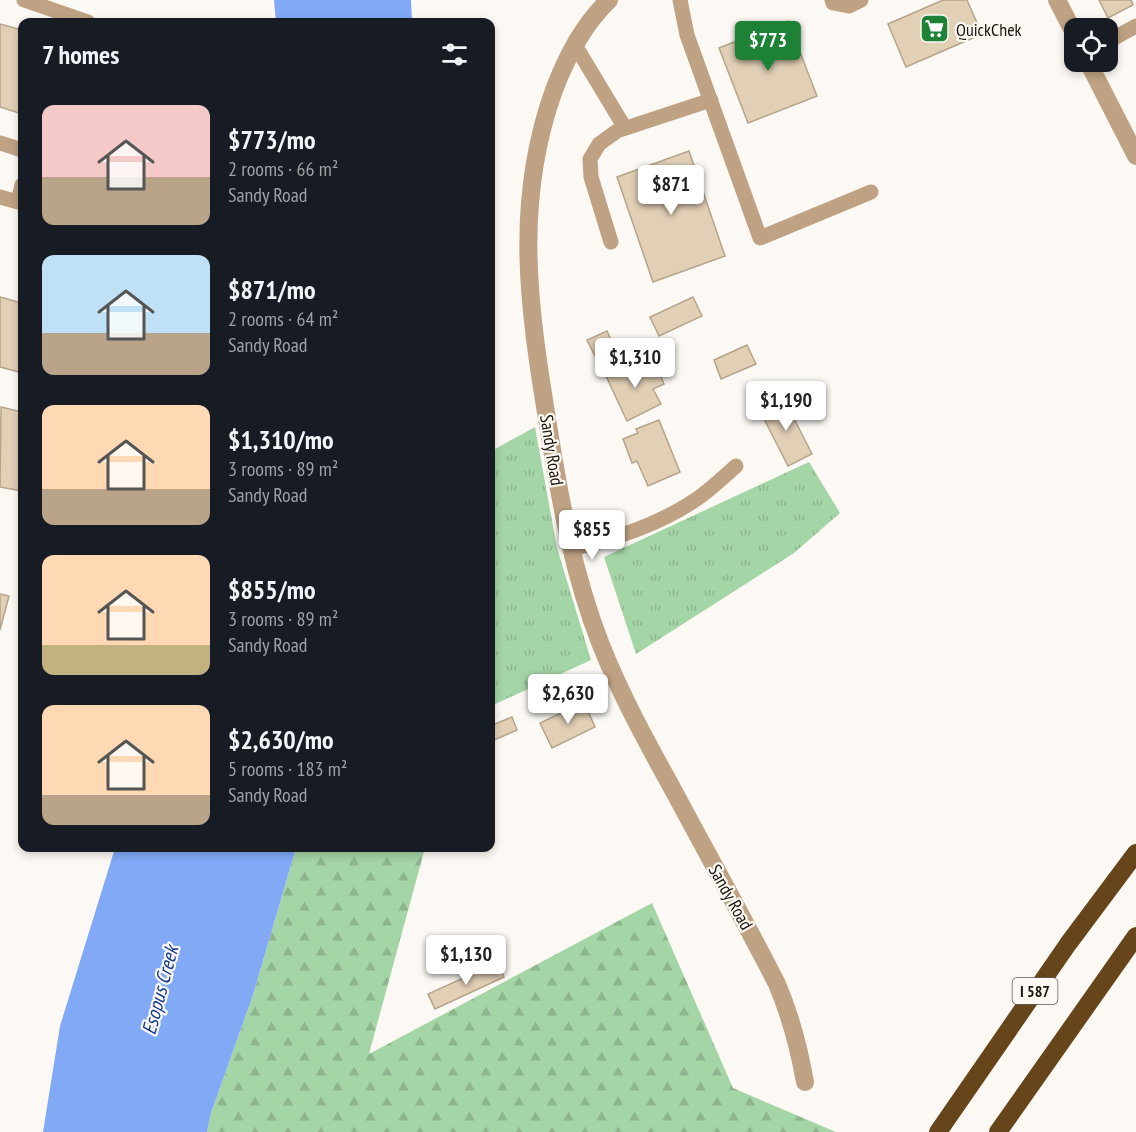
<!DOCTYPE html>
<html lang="en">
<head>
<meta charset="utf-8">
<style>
	:root { --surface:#171b24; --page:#20242c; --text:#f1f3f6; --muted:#9ea1a6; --accent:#1d8236 }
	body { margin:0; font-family:"PT Sans Narrow",sans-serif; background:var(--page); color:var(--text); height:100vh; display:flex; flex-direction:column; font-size:22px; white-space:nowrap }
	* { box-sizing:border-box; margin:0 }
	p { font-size:20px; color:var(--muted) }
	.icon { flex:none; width:33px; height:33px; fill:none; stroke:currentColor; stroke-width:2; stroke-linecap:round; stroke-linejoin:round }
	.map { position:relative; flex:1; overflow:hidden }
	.side { position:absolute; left:18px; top:18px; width:477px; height:834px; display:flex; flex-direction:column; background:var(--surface); border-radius:12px; box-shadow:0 3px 9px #0003 }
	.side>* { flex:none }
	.tools { position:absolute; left:1064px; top:18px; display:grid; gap:12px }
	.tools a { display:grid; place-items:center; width:54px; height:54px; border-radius:12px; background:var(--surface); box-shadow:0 3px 9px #0003; font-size:30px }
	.price { position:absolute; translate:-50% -51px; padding:0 14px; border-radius:6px; background:#fff; color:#222; font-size:20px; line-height:39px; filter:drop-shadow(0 2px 3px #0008) }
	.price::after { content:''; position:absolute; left:50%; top:36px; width:18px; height:14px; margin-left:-9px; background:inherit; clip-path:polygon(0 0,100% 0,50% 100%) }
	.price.active { background:var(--accent); color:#fff }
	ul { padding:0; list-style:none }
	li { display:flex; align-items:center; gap:18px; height:150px; padding:0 24px }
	li span { display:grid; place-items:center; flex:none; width:168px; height:120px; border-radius:12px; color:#555 }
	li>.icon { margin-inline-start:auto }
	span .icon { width:72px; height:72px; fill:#fffc; stroke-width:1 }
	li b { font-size:26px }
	h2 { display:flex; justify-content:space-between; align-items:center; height:72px; padding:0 24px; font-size:26px }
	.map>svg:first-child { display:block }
	.forest { fill:url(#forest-firs) }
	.park { fill:url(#park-tufts) }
	.water { fill:#81a9f6 }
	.building { fill:#e1cfb6; stroke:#b5a48c; stroke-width:1.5 }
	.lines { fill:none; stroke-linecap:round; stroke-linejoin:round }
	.lane { stroke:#bea283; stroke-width:15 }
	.street { stroke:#bea283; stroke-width:18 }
	.highway { stroke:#66451b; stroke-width:18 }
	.labels { text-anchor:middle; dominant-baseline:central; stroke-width:4.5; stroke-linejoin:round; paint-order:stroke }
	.shield { fill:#fcf9f4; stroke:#5f5a52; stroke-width:1.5 }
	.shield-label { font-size:16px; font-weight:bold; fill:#1c160d }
	.poi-label { font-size:18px; fill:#1c160d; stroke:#fcf9f4; text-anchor:start }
	.street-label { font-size:18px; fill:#1c160d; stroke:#fcf9f4 }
	.water-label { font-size:20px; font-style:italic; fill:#10388e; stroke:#fcf9f4 }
</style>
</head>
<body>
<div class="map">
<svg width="1136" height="1132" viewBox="0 0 1136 1132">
	<defs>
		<pattern id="forest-firs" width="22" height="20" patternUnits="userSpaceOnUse" patternTransform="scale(1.5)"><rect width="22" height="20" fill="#a4d5a6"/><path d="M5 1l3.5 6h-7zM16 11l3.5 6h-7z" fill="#8db68e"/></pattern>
		<pattern id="park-tufts" width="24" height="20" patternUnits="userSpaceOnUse" patternTransform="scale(1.5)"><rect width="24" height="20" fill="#a4d5a6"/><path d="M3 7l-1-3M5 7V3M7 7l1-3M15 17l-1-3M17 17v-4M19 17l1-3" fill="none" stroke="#8db68e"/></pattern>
	</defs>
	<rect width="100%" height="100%" fill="#fcf9f4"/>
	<path class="forest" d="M296,848H425L369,1054L652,903L733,1088L836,1132H207L211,1113L253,995Z"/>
	<path class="park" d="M535,427L557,548L591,660L491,706V451Z
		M809,462L840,513L794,553L636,654L604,557Z"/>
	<path class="water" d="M274,0H411L412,22H276Z
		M115,848H296L253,995L211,1113L207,1132H43L60,1026Z"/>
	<path class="building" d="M943,0H967L982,34L906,67L888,24Z
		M1099,0H1131L1133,5L1108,18Z
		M788,21L817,96L748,123L719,48Z
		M0,24L22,30V114L0,107Z
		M689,151L725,256L653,282L617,177Z
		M0,297L22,303V360L19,372L0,367Z
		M693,297L702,316L659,336L650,317Z
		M607,331L615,349L596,358L587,340Z
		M747,345L756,364L721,379L714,360Z
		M640,360L647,375L658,370L664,384L653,389L661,404L627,421L606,376Z
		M783,397L812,454L788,466L759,409Z
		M1,407L22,412V491L0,487Z
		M659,420L680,472L648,486L637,461L632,463L623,439L638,433L636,429Z
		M0,594L9,596L0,630Z
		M584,702L595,727L552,748L540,723Z
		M512,717L517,730L492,741L490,726Z
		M498,962L504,977L435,1009L428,994Z"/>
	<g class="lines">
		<path class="lane" d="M24,0L88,22
			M680,0L687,35L760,238L871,192
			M832,0L833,3L849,6L861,0
			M1107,42L1136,26
			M575,45L625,128
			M0,143L22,150
			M0,197L18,202L22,185
			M611,242L591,177L590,159L599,144L617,131L711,100
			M571,549C616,539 662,524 701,496C713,487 725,476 736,466"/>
		<path class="street" d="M609,0C583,25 567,56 554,90C513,204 529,309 548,425C560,500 573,574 601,645C622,698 650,748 677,797C710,859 745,921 777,984C791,1017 799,1048 805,1082
			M1057,0L1074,33
			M1088,62L1136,156"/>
		<path class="highway" d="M938,1132L1068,944L1136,853
			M998,1132L1136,936"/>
	</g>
	<defs>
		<symbol id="supermarket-square" viewBox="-11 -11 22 22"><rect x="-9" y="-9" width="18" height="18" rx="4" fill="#1d8236" stroke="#fcf9f4"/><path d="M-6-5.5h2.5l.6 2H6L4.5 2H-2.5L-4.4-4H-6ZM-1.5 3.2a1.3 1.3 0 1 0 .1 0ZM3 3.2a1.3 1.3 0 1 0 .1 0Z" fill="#fff"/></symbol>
	</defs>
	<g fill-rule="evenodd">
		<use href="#supermarket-square" x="918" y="12" width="33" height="33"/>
	</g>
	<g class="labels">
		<rect class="shield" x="1012.5" y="978" width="45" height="26" rx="4.5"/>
		<g class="shield-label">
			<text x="1035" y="991">I 587</text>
		</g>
		<g class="poi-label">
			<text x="956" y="29">QuickChek</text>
		</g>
		<g class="street-label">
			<text transform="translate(552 450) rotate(81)">Sandy Road</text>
			<text transform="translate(731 897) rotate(61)">Sandy Road</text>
		</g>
		<g class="water-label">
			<text transform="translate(160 990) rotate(-75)">Esopus Creek</text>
		</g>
	</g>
</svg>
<div class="tools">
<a><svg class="icon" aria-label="locate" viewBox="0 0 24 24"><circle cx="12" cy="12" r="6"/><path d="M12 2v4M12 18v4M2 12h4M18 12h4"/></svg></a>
</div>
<b class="price active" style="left:768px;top:72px">$773</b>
<b class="price" style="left:671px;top:216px">$871</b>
<b class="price" style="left:635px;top:389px">$1,310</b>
<b class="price" style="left:786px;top:432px">$1,190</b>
<b class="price" style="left:592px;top:561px">$855</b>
<b class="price" style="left:568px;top:725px">$2,630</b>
<b class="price" style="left:466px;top:986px">$1,130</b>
<section class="side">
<h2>7 homes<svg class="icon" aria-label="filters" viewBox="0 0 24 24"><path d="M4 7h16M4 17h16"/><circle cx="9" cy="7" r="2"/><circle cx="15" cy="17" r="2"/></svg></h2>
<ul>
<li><span style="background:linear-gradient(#f6c9c9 60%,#b9a48a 0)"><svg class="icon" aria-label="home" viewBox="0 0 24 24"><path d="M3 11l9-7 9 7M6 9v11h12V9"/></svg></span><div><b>$773/mo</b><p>2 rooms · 66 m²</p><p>Sandy Road</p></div></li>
<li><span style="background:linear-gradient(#bfe0f5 65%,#b9a48a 0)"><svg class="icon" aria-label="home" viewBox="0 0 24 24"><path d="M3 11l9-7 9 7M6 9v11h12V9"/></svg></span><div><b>$871/mo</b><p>2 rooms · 64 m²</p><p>Sandy Road</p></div></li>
<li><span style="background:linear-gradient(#ffd9b3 70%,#b9a48a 0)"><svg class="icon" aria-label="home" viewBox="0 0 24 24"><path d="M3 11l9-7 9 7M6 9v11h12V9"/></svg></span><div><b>$1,310/mo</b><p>3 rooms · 89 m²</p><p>Sandy Road</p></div></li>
<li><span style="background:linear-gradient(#ffd9b3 75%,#c2b280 0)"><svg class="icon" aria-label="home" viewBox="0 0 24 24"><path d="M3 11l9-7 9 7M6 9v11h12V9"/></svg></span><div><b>$855/mo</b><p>3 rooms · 89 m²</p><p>Sandy Road</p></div></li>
<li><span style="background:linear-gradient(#ffd9b3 75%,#b9a48a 0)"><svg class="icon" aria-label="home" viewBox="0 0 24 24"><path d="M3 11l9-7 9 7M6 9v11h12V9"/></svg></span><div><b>$2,630/mo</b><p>5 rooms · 183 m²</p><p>Sandy Road</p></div></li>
</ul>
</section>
</div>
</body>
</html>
